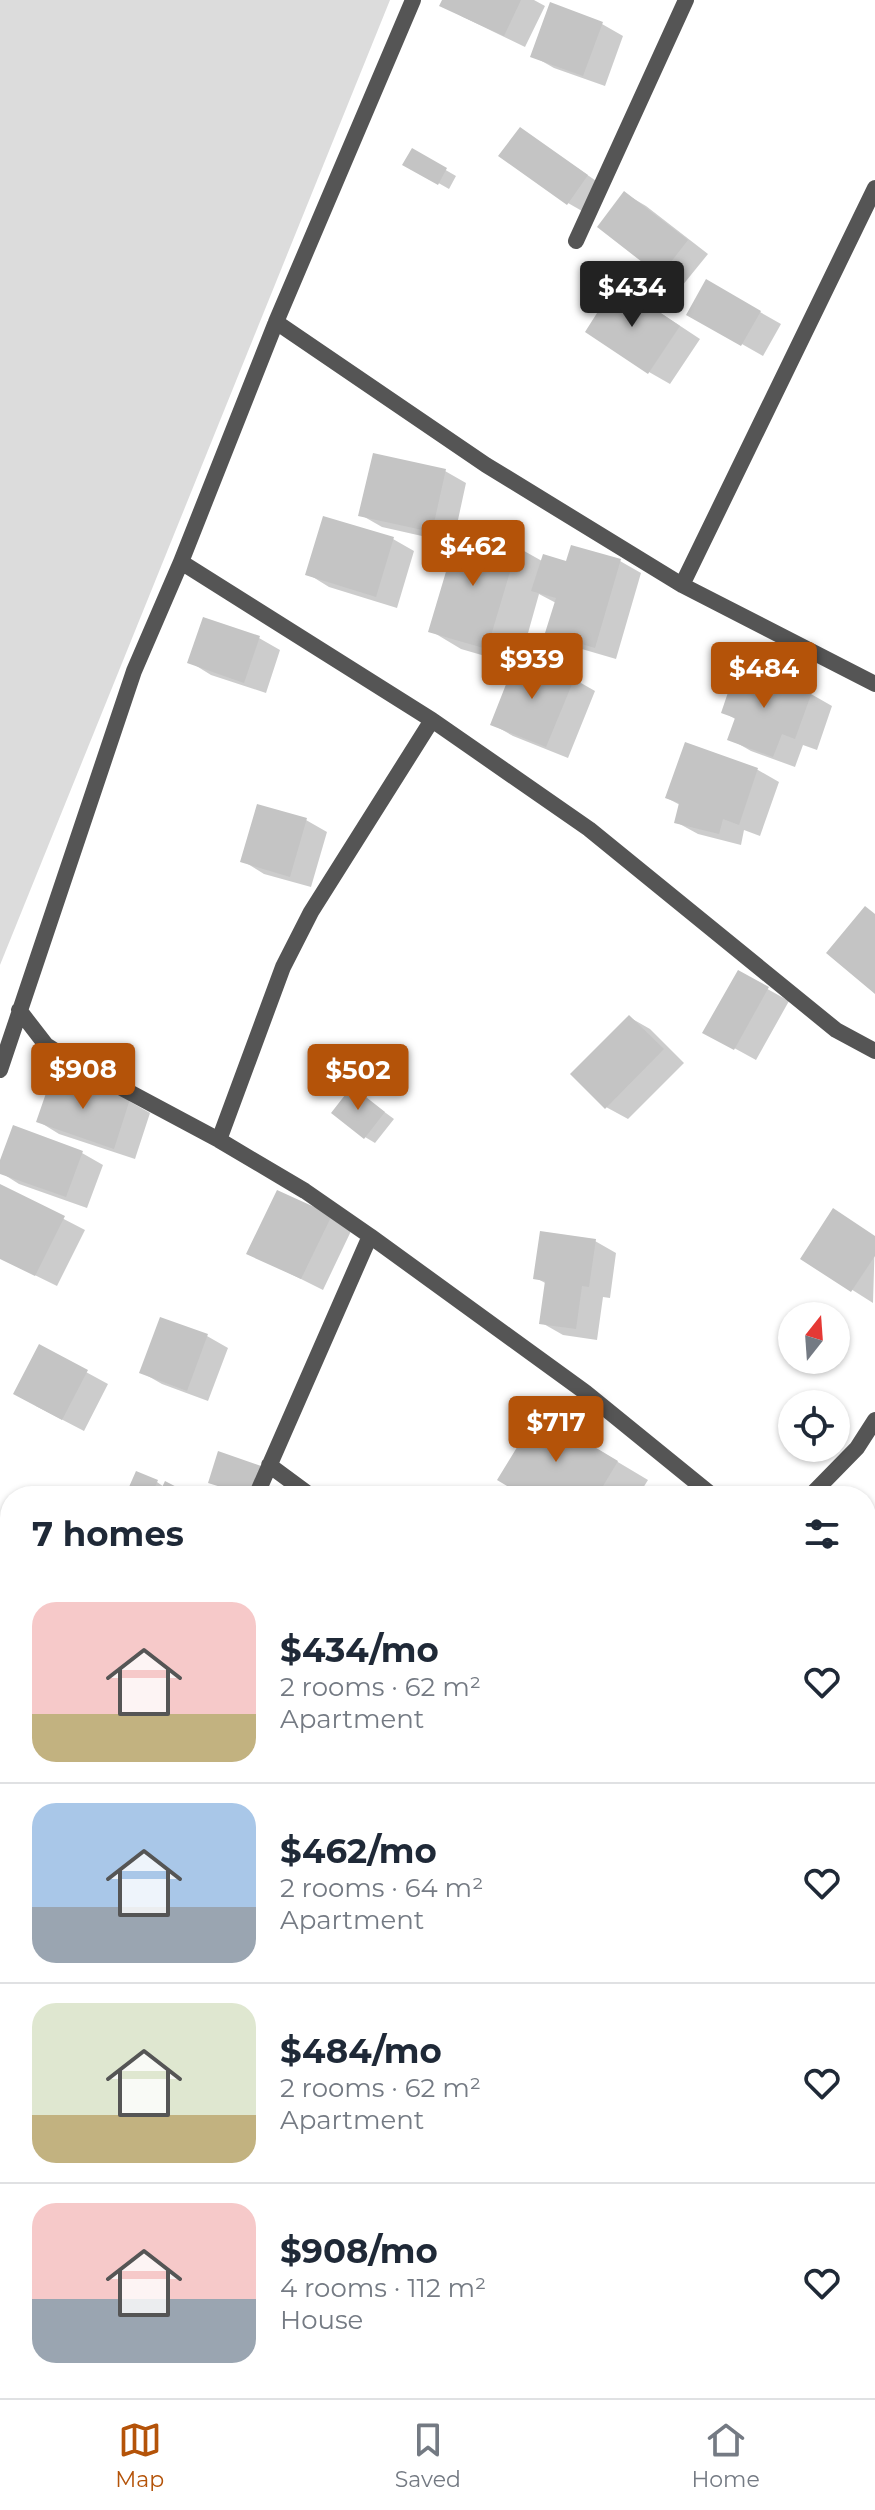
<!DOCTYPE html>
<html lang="en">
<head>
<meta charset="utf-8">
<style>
	:root { --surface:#fff; --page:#f6f6f7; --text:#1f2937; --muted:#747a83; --line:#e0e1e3; --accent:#b45309 }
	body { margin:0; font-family:Montserrat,sans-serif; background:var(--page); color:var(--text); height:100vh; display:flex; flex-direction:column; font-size:30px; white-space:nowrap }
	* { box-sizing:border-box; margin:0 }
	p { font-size:26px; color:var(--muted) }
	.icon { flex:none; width:44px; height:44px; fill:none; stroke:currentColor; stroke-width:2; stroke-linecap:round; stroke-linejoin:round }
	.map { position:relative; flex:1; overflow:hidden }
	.panel { position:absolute; left:0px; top:1486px; width:876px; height:912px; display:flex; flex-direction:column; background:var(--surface); border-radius:32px 32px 0 0; box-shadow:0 2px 6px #0004 }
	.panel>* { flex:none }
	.needle { width:52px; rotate:17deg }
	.controls { position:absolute; left:778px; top:1302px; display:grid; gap:16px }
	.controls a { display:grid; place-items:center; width:72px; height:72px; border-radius:50%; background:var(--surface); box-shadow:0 2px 6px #0004; font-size:40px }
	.price { position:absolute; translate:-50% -68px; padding:0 18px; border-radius:8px; background:var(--accent); color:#fff; font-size:26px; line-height:52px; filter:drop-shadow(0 2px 4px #0008) }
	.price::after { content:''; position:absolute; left:50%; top:48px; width:24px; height:18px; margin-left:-12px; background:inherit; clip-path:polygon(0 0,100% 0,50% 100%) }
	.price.selected { background:#222; color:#fff }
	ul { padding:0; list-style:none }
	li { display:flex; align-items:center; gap:24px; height:200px; padding:0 32px }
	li+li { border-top:2px solid var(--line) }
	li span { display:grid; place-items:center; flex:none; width:224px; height:160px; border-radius:24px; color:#555 }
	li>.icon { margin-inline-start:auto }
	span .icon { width:96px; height:96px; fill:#fffc; stroke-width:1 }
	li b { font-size:34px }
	h2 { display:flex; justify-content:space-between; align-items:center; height:96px; padding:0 32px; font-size:34px }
	.dock { display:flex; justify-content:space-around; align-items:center; height:112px; border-top:2px solid var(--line); background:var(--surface); font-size:22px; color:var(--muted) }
	.dock a { display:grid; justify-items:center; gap:4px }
	.dock .selected { color:var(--accent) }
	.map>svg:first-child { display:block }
	.green { fill:#dcdcdc }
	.shadow { fill:#0003 }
	.building { fill:#c4c4c4 }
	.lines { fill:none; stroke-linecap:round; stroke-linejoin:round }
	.minor { stroke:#555; stroke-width:16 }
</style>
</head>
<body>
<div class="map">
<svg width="875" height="2398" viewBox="0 0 875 2398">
	<rect width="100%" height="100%" fill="#fff"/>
	<path class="green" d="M0,0H390L0,965Z"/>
	<path class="shadow" d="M444,0H534L545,6L525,47L463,17L442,5Z
		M602,24L623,36L605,86L554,68L533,56Z
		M520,129L608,189L589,215L568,203Z
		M413,151L456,176L449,189L405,164Z
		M624,193L646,206L708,254L682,286L661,274Z
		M707,282L781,324L763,356L689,314Z
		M638,298L700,339L670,384L649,372Z
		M445,471L466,483L453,543L382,527L361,515Z
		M393,539L414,551L397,608L329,587L308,574Z
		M517,547L542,561L568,564L620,561L641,573L616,659L568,645L547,633L556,603L539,594L521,658L574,679L595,691L568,758L513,736L492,724L516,665L461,649L431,631Z
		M259,638L280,650L266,693L211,675L190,662Z
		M738,669L811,694L832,706L817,750L803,745L795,767L751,751L730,739L737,720L723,712Z
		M686,745L758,770L779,782L760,836L744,830L741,845L698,834L676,822L680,805L667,798Z
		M306,820L327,832L311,887L264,874L243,861Z
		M739,973L789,1001L756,1060L705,1032Z
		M629,1017L650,1029L684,1063L628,1119L606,1107Z
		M352,1088L394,1119L375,1143L365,1137Z
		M129,1101L150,1113L135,1159L59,1134L38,1121Z
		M82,1153L103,1165L87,1208L19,1184L0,1172V1166Z
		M0,1186L85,1230L57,1286L0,1258Z
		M331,1217L352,1229L323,1290L249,1253Z
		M875,1236L873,1303L802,1258Z
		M595,1241L616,1253L610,1298L603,1297L597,1340L563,1335L542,1323L547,1284L536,1278Z
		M207,1336L228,1348L208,1401L162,1384L141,1372Z
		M40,1347L108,1384L84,1431L36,1406Z
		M539,1415L648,1480L638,1496H525Z
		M157,1482L164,1487L190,1496H127Z
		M210,1482L262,1496H245Z
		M10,1819V1877L0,1871V1820Z
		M555,2388H606L618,2398H546Z"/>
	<path class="building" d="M442,0H521L504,36L439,6Z
		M550,2L603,22L583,76L530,57Z
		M520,127L588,175L567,205L498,156Z
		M412,148L447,168L438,185L402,165Z
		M624,191L688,240L660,276L597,227Z
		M706,279L761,311L741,346L686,315Z
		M616,283L680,326L648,374L585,332Z
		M373,453L446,469L432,532L358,516Z
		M323,516L394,537L376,597L305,575Z
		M459,528L518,545L487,649L428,632Z
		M571,545L621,559L595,648L545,633L556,598L531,591L543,554L566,561Z
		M203,617L260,636L244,683L187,663Z
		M518,654L575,677L546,747L490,725Z
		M737,666L812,692L795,739L782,734L773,757L727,740L735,718L721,713Z
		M685,742L758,768L739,825L723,819L719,834L674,823L679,803L665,798Z
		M257,804L307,818L290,877L240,862Z
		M865,906L875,914V994L826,953Z
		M738,970L769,987L734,1050L702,1033Z
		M629,1015L664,1049L605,1109L570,1074Z
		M53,1073L130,1099L114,1149L36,1122Z
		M352,1086L385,1112L364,1139L331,1113Z
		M13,1125L83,1151L66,1197L0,1174V1160Z
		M0,1184L65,1216L35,1276L0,1259Z
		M277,1190L332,1215L301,1279L246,1254Z
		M833,1208L875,1236V1256L851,1292L800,1259Z
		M540,1231L596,1239L589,1287L582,1286L576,1329L539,1324L545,1281L533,1279Z
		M160,1317L208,1334L187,1391L139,1373Z
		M39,1344L88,1370L62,1420L13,1394Z
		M538,1413L618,1461L597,1496H524L497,1480Z
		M218,1451L261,1466L250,1496L208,1483Z
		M136,1471L158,1480L151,1496H125Z
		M165,1481L194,1496H158Z
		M866,1626L875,1634V1686L868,1693L866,1691Z
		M10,1817V1869L0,1870V1818Z
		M868,2039L875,2045V2130L866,2121V2041Z
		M0,2048H10V2108L5,2109Z
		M10,2127V2154L3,2155L1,2128Z
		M875,2343V2398H861L850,2388H866V2354Z
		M552,2388H602L613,2398H544Z"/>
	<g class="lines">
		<path class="minor" d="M576,241L686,0
			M276,322L486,465L682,585L875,684
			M181,562L432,720L589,829L836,1030L875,1051
			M682,585L875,188
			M19,1010L46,1045L73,1062L219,1140L305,1191L370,1236L585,1392L713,1496
			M0,1070L134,671L181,562L276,322L413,0
			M219,1140L283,967L311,912L432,720
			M269,1465L311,1496
			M256,1496L370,1236
			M810,1496L857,1448L875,1420
			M866,1617L875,1624
			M866,1993L875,1988
			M866,2299L875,2308
			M310,2388L314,2398
			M461,2398L469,2388"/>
	</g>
</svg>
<div class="controls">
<a><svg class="needle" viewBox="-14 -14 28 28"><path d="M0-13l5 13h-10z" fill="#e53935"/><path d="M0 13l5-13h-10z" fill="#747a83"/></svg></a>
<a><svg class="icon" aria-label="locate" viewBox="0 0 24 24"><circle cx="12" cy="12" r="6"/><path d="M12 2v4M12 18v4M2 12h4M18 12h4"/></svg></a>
</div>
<b class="price selected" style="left:632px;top:329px">$434</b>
<b class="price" style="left:473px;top:588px">$462</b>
<b class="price" style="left:532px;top:701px">$939</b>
<b class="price" style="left:764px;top:710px">$484</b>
<b class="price" style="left:83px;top:1111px">$908</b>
<b class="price" style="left:358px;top:1112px">$502</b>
<b class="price" style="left:556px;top:1464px">$717</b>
<section class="panel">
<h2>7 homes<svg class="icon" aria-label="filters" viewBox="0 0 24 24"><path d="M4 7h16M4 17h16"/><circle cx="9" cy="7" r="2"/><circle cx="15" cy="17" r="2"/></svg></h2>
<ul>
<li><span style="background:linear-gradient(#f6c9c9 70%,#c2b280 0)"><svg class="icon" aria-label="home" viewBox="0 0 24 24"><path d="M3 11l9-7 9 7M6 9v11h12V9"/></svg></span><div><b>$434/mo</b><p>2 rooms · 62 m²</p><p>Apartment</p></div><svg class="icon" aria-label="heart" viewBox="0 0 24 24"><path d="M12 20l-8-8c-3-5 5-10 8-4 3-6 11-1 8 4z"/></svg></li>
<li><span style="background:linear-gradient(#a9c7e8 65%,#9aa5b1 0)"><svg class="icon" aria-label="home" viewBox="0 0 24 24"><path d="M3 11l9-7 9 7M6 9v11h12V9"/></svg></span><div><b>$462/mo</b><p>2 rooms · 64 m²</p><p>Apartment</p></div><svg class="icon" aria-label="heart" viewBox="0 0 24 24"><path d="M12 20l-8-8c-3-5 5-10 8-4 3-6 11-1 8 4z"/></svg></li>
<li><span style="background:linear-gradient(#dfe7d0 70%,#c2b280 0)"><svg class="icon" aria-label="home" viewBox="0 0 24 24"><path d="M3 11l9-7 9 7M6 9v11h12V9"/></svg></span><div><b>$484/mo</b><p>2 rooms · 62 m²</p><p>Apartment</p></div><svg class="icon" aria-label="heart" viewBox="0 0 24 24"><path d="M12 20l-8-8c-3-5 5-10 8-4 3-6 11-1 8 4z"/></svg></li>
<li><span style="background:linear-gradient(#f6c9c9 60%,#9aa5b1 0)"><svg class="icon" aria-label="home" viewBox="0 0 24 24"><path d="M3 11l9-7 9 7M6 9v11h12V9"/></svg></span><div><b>$908/mo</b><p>4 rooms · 112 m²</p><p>House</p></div><svg class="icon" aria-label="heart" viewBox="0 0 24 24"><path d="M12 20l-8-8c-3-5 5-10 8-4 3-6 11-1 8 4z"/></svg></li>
</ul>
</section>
</div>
<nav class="dock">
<a class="selected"><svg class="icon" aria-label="map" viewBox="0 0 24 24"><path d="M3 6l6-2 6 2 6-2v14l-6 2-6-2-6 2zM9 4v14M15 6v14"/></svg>Map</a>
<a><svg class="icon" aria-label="saved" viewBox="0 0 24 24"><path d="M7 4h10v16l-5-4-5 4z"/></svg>Saved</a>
<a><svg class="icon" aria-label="home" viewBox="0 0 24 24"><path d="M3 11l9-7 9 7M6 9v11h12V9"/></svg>Home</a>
</nav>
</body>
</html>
